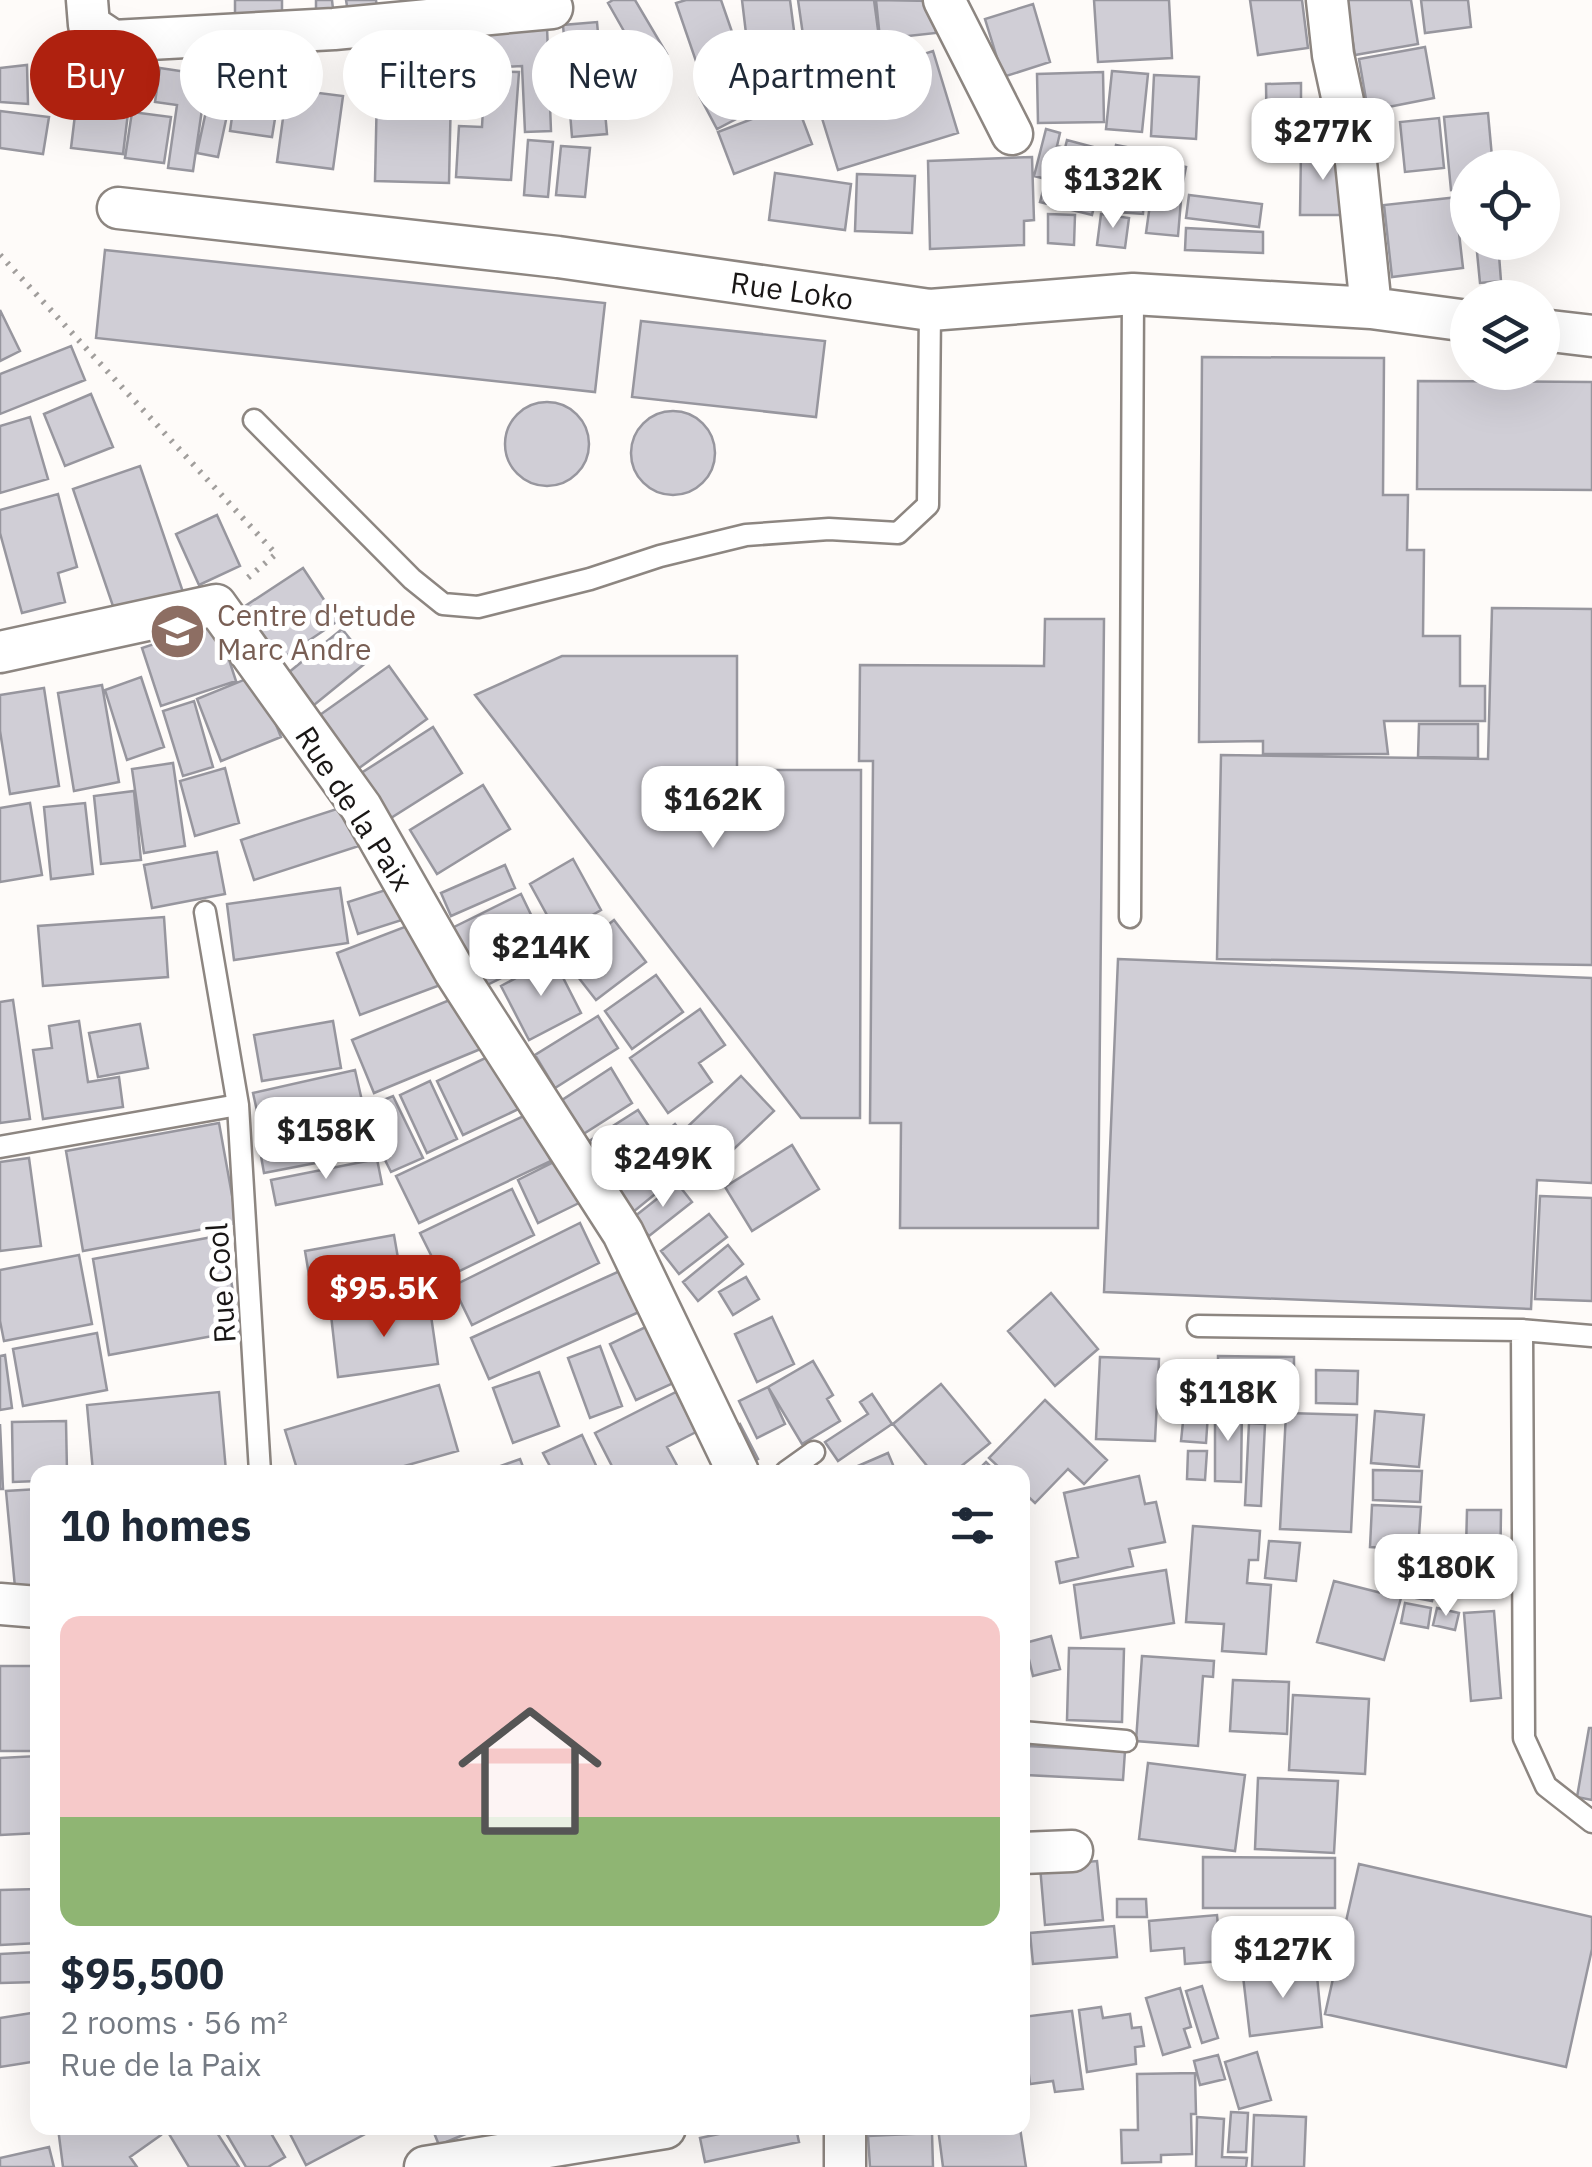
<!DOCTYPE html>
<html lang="en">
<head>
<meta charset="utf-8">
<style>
	:root { --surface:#fff; --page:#f2f2f3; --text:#1f2937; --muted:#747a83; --accent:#af210f }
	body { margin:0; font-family:"IBM Plex Sans",sans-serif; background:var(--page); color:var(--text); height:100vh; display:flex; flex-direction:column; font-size:38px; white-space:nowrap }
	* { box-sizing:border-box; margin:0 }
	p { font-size:32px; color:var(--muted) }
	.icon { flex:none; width:55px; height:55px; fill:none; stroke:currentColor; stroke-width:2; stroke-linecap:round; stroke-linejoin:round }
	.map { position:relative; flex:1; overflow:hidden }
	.drawer { position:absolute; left:30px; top:1465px; width:1000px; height:670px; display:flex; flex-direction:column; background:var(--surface); border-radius:20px; box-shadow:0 10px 40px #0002 }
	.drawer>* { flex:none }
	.guide { position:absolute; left:30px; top:30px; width:1000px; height:90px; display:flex; gap:20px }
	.controls { position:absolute; left:1450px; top:150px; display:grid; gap:20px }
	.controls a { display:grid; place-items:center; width:110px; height:110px; border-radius:50%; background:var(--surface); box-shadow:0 10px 40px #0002; font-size:50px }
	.price { position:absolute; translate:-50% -85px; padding:0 22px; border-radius:20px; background:#fff; color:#222; font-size:32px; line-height:65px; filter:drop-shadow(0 2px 5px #0008) }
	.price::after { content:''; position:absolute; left:50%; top:60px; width:30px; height:22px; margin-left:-15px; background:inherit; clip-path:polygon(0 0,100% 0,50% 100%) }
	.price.on { background:var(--accent); color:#fff }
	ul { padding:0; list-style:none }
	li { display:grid; align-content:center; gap:20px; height:530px; padding:0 30px }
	li span { display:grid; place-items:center; height:310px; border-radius:20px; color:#555 }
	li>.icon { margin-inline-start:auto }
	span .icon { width:180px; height:180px; fill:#fffc; stroke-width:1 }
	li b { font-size:42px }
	h2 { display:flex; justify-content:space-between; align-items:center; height:120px; padding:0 30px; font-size:42px }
	.tag { padding:0 35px; border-radius:45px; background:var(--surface); box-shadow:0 10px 40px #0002; font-size:35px; line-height:90px }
	.tag.on { background:var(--accent); color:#fff }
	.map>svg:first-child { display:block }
	.building { fill:#d0ced6; stroke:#97969e; stroke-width:2.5 }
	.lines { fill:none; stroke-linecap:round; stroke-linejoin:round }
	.lane-casing { stroke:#8d8681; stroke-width:25 }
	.street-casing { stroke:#8d8681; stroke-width:45 }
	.path { stroke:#a19e9c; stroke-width:6; stroke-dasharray:2.5 8; stroke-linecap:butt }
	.lane { stroke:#fff; stroke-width:20 }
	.street { stroke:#fff; stroke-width:40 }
	.labels { text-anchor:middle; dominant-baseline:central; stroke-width:10; stroke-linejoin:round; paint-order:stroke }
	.street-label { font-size:30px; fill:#191615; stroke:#fff }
	.education-label { font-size:30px; fill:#785e54; stroke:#fff; text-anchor:start }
</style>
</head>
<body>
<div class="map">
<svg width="1592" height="2167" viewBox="0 0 1592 2167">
	<rect width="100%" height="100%" fill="#fefbf9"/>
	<path class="building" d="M235,0H282V15L235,16Z
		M316,0H332L333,9L316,10Z
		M346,0H376L377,8L348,12Z
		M613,0H635L667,54L645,68L608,3Z
		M686,0H721L740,55L699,70L676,3Z
		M742,0H790L799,69L751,75Z
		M798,0H874L881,52L807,63Z
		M876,0L932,1L936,33L880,39Z
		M1094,0H1169L1172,58L1098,62Z
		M1250,0H1302L1308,48L1258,55Z
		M1346,0H1411L1418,44L1355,55Z
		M1421,0H1468L1471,27L1425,33Z
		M1033,4L1050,62L1003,77L985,19Z
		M597,22L607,134L572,137L563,25Z
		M547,27L551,131L525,132L522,66L483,68L481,31Z
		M1425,47L1434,98L1368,111L1359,59Z
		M281,49L316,50L315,84L279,83Z
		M933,51L958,133L838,170L813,89Z
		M27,65L28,104L0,102V68Z
		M103,68L133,72L123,154L71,148L78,90L100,93Z
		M160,68L207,75L193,171L168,168L177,105L155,102Z
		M485,71L519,72L511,180L456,177L459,126L482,127Z
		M1112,71L1148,74L1142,132L1106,129Z
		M1103,72L1104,122L1038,123L1037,74Z
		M214,74L235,78L218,157L197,153Z
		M743,75L759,107L717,129L700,97Z
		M1154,75L1199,77L1196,139L1151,136Z
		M54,77L73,78L72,112L52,111Z
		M237,82L280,88L272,137L230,131Z
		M1301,83V119H1295V144L1267,145L1266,84Z
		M287,89L343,96L333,169L277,162Z
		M377,90L451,92L449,183L375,181Z
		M796,102L812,144L734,174L718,132Z
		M0,111L49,117L43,154L0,148Z
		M132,112L171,117L164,163L125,158Z
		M1488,113L1493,168H1468V188L1451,190L1444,117Z
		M1439,118L1444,168L1405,172L1400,122Z
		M1046,129L1060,133L1057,146L1065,148L1067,140L1108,151L1092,215L1040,202L1046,179L1034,176Z
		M528,140L553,142L548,197L524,195Z
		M1116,145L1152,152L1144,194L1108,187Z
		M561,146L590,148L585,197L556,195Z
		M1301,150L1345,151V215H1300Z
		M1032,157L1034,220L1024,221V245L930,249L928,161Z
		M1156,161L1186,167L1180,197L1150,190Z
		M775,173L851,184L845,230L769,220Z
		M857,174L915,176L912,233L855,231Z
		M1104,193L1144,196L1143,214L1103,211Z
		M1189,195L1262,204L1259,227L1186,218Z
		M1468,196V232L1459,233L1463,268L1392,277L1384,205Z
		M1151,197L1181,200L1178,236L1146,233Z
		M1048,214L1075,215L1074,245L1048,243Z
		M1101,214L1129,218L1125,248L1097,245Z
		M1186,228L1263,232V253L1185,250Z
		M1476,242H1498L1501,281L1480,283Z
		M105,250L605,303L595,392L96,338Z
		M0,310L20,351L0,361Z
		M641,321L825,341L816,417L632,397Z
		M71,346L85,380L0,414V374Z
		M1202,357L1384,358L1383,495H1408L1407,550H1424L1423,636H1460V686H1485V721H1384L1388,754H1263V741L1199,742Z
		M1418,381L1592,382V490L1417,489Z
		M91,394L113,447L65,466L44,414Z
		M505 444a42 42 0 1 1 84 0a42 42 0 1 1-84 0Z
		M631 453a42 42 0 1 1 84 0a42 42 0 1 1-84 0Z
		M30,417L48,479L0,493V426Z
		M140,466L183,592L116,615L73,489Z
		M58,494L77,567L58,573L65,602L22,613L0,533V510Z
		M217,515L240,566L199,585L176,534Z
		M303,568L338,621L274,664L239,610Z
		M1492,608L1592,609V965L1217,959L1221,755L1488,759Z
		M1045,619H1104L1098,1228H900L901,1123H870L873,761H859L860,665L1044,666Z
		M217,623L236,681L161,706L142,648Z
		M342,629L368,661L314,705L288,673Z
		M562,656H737V770H861L860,1118H801L475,695Z
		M389,666L427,719L355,771L317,717Z
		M256,675L281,737L221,761L197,699Z
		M141,677L164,747L127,760L105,690Z
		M102,685L119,782L74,791L58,693Z
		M44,688L59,786L10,794L0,731V695Z
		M194,701L213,767L183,776L163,711Z
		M1419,724H1478V758L1418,757Z
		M433,727L462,773L383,823L355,777Z
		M173,763L185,846L144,853L132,769Z
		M225,768L239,823L195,836L180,781Z
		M483,785L510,829L437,874L410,830Z
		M134,791L141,860L101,864L94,796Z
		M30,803L42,875L0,882V808Z
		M85,803L93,874L51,879L44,807Z
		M346,806L359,846L254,880L241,840Z
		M217,852L225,894L152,908L144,865Z
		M573,859L601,910L558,935L530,884Z
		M505,865L515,888L451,916L441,893Z
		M395,887L405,919L358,934L348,902Z
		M340,888L348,943L234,960L227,904Z
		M521,894L550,954L479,989L450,929Z
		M164,917L168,977L43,986L38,926Z
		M614,920L646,962L596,1000L564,959Z
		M420,921L443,984L360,1015L337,953Z
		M553,958L581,1013L529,1040L501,986Z
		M1118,959L1592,978V1183L1537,1180L1531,1309L1104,1292Z
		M656,975L683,1012L632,1049L605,1011Z
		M462,995L483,1048L374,1093L352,1040Z
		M13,1000L30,1119L0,1123V1002Z
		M700,1009L725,1045L699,1063L712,1082L668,1113L630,1058Z
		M598,1016L618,1048L555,1088L535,1055Z
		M79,1021L88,1082L119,1077L123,1107L43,1119L33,1050L52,1048L49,1026Z
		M333,1021L341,1068L262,1081L254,1035Z
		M140,1024L148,1068L98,1077L89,1033Z
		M498,1052L523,1107L463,1135L437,1081Z
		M611,1068L632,1103L574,1140L553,1106Z
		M355,1070L365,1114L263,1138L253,1093Z
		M741,1076L774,1111L718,1164L685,1129Z
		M430,1081L457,1139L427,1153L400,1095Z
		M393,1096L423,1158L391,1172L382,1154L371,1105Z
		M638,1110L652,1131L594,1169L580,1147Z
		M528,1114L551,1161L419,1223L396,1176Z
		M219,1123L237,1223L83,1251L66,1151Z
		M368,1124L373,1152L264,1173L259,1145Z
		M675,1124L705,1160L688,1175L657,1139Z
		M792,1145L819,1189L752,1231L725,1187Z
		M646,1151L671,1181L627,1217L602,1186Z
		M29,1158L41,1246L0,1251V1162Z
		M377,1159L382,1184L276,1205L271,1180Z
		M558,1160L579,1203L538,1223L518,1180Z
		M677,1183L692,1202L649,1236L634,1217Z
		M512,1189L534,1235L443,1279L420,1233Z
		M1540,1196L1592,1198V1301L1535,1299Z
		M709,1214L727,1237L679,1274L661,1251Z
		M580,1223L599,1263L472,1325L453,1286Z
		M223,1235L240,1331L109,1355L93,1259Z
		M394,1235L399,1264L310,1281L305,1251Z
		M728,1245L743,1264L698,1301L683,1282Z
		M79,1255L92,1324L4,1341L0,1321V1270Z
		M622,1270L639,1312L489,1379L471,1338Z
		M746,1277L759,1299L733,1315L719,1292Z
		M1051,1293L1098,1349L1055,1386L1008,1331Z
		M429,1302L438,1364L338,1377L331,1315Z
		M772,1317L794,1364L757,1382L735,1334Z
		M652,1324L678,1381L636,1400L610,1344Z
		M97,1333L107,1390L23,1406L13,1349Z
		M600,1346L622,1406L590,1418L568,1358Z
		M5,1355L12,1408L0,1410V1356Z
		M1218,1356L1294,1357V1393L1218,1391Z
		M1100,1357L1159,1359L1155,1441L1096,1439Z
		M813,1361L833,1395L827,1399L840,1421L802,1444L768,1387Z
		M1316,1370L1358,1371L1357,1404L1316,1403Z
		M539,1372L559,1426L513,1443L493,1388Z
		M941,1384L990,1443L954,1472H932L893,1424Z
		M439,1385L458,1451L383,1472H298L285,1430Z
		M768,1387L785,1424L757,1438L739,1401Z
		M219,1392L226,1471L93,1472L87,1405Z
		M676,1392L696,1432L667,1447L680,1471L615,1472L595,1433Z
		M872,1394L892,1424L838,1461L825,1442L868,1414L860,1402Z
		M1045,1400L1107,1460L1084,1484L1068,1469L1035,1503L1022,1491V1472H1004L989,1458Z
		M1215,1406H1242L1241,1482L1215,1481Z
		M1375,1411L1424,1415L1419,1467L1371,1463Z
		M1184,1412L1208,1414L1206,1443L1181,1441Z
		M1286,1413L1357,1415L1351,1532L1280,1529Z
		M66,1421L67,1472H38V1481L13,1482L12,1422Z
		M1249,1423L1265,1424L1261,1506L1245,1505Z
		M0,1424L3,1489H0Z
		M740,1424L758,1459L742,1467L724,1433Z
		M582,1435L599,1472H553L543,1453Z
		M1188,1451H1207L1205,1480L1187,1479Z
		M888,1453L896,1472H844Z
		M520,1459L525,1472H484Z
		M986,1462L996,1472H976Z
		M1373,1470L1422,1471L1420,1502L1373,1500Z
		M1139,1476L1145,1504L1156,1502L1165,1542L1129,1549L1133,1566L1060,1583L1056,1562L1078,1557L1064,1493Z
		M38,1489V1596L16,1598L6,1491Z
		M1372,1505L1421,1507L1418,1550L1370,1547Z
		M1467,1510H1501L1500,1588H1465Z
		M1193,1526L1260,1531L1258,1560H1249L1247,1583L1271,1585L1266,1654L1222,1651L1224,1624L1186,1622Z
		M1269,1541L1300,1543L1296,1581L1265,1578Z
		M1166,1570L1174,1623L1081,1638L1074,1585Z
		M1334,1581L1401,1598L1384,1660L1317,1642Z
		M1419,1585L1435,1588L1432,1601L1416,1598Z
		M1405,1603L1431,1608L1428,1628L1401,1623Z
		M1437,1608L1459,1613L1455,1630L1433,1625Z
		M1494,1611L1501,1698L1471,1701L1464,1613Z
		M1051,1636L1060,1669L1033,1676L1025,1643Z
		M1069,1648L1124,1649L1122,1722L1067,1720Z
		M1142,1656L1214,1661L1213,1677L1203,1676L1198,1746L1136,1741Z
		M0,1666H33V1751H0Z
		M1233,1680L1289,1682L1287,1734L1230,1731Z
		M1293,1695L1369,1699L1365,1774L1289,1770Z
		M1589,1728H1592V1800L1577,1797Z
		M1027,1746L1125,1751L1123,1780L1026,1775Z
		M38,1756V1833L0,1835V1758Z
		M1148,1763L1245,1775L1235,1851L1139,1839Z
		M1258,1778L1338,1781L1334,1853L1255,1849Z
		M1203,1857L1335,1858V1908H1203Z
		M1097,1861L1103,1920L1045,1925L1040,1866Z
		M1359,1864L1592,1917V1949L1566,2067L1325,2014Z
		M38,1889V1943L0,1945V1890Z
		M1117,1899H1146L1147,1917H1117Z
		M1217,1915L1221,1961L1185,1964L1184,1948L1151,1951L1149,1921Z
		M1114,1926L1117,1957L1033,1964L1030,1933Z
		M38,1952V1982L0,1983V1954Z
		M1316,1966L1322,2027L1250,2036L1243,1976Z
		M1202,1986L1218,2038L1202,2043L1186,1991Z
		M1180,1988L1191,2027L1184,2029L1190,2047L1163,2055L1146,1998Z
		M1101,2007L1103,2018L1130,2014L1132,2028L1141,2027L1144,2046L1135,2047L1136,2064L1087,2072L1079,2010Z
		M1072,2011L1083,2089L1055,2092L1053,2081L1030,2084L1022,2017Z
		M38,2012V2061L0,2067V2018Z
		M1257,2052L1271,2100L1239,2109L1225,2062Z
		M1218,2055L1225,2079L1200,2085L1194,2061Z
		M1195,2073L1196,2114H1191L1192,2154L1161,2155V2162L1122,2163L1121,2130H1138L1137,2074Z
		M1231,2112L1248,2113L1246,2152H1228Z
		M1254,2115L1306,2117L1304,2167H1252Z
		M1197,2117L1224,2119L1222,2157L1247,2158L1246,2167H1196Z
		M58,2128H158L161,2135L130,2157L137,2167H63Z
		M179,2128H214L239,2167H189L169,2134Z
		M223,2128H268L285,2157L268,2167H246Z
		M287,2128H367L369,2132L306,2165Z
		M432,2128H480L439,2145Z
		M747,2128H796L799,2142L705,2162L700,2138Z
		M938,2128H1020L1026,2167H943Z
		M932,2133L933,2167H870L868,2136Z
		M49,2147L54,2167H0V2158Z"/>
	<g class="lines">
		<defs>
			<path id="lane" d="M254,420L412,579L443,604L478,607L590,579L660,556L746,535L829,529L898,533L928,505L930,310
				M205,912L238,1105L260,1472
				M1130,917L1133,294
				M0,1147L238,1105
				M1198,1326L1522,1330L1592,1336
				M1522,1330L1524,1738L1546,1786L1592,1822
				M786,1472L814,1452
				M1022,1732L1126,1741"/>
			<path id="street" d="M87,0L89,25L113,41L334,29L552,8
				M944,0L1012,134
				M1327,0L1333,55L1356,162L1371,308
				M118,208L558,257L930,310L1133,294L1371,308L1468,321
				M1542,330L1592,336
				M0,652L216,605L361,807L455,972L623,1233L738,1472
				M0,1604L38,1607
				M1022,1853L1072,1851
				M845,2128V2167
				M425,2167L665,2128"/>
		</defs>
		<use href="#lane" class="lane-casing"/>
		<use href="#street" class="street-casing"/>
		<path class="path" d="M0,255L276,554L244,581"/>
		<use href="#lane" class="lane"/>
		<use href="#street" class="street"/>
	</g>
	<defs>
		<symbol id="school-disc" viewBox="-11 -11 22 22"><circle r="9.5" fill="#8d6e63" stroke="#fff"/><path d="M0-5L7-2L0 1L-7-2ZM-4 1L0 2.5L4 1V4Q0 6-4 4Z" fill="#fff"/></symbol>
	</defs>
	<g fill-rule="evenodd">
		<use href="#school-disc" x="146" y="600" width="63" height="63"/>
	</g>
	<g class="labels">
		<g class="street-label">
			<text transform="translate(792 290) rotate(8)">Rue Loko</text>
			<text transform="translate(355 808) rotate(57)">Rue de la Paix</text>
			<text transform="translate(220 1283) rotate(-94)">Rue Cool</text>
		</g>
		<g class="education-label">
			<text x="217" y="614">Centre d'etude<tspan x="217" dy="34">Marc Andre</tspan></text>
		</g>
	</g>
</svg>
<div class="controls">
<a><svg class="icon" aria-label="locate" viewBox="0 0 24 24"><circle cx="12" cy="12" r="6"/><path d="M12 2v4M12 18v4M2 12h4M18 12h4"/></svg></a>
<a><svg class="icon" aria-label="layers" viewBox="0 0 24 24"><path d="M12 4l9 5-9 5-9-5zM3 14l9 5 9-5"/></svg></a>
</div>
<b class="price" style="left:1323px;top:183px">$277K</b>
<b class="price" style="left:1113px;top:231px">$132K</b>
<b class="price" style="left:713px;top:851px">$162K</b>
<b class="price" style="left:541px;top:999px">$214K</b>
<b class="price" style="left:326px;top:1182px">$158K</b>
<b class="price" style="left:663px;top:1210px">$249K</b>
<b class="price on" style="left:384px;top:1340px">$95.5K</b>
<b class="price" style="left:1228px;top:1444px">$118K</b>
<b class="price" style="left:1446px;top:1619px">$180K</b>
<b class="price" style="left:1283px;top:2001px">$127K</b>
<div class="guide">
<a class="tag on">Buy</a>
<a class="tag">Rent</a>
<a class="tag">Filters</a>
<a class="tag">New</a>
<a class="tag">Apartment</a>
</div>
<section class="drawer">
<h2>10 homes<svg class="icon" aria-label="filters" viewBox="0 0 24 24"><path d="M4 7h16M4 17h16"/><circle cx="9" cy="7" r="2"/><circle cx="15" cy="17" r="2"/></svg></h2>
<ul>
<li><span style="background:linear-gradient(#f6c9c9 65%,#8fb573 0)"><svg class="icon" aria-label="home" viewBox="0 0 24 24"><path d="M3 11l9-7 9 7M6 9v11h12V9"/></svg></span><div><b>$95,500</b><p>2 rooms · 56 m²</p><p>Rue de la Paix</p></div></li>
</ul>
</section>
</div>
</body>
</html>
